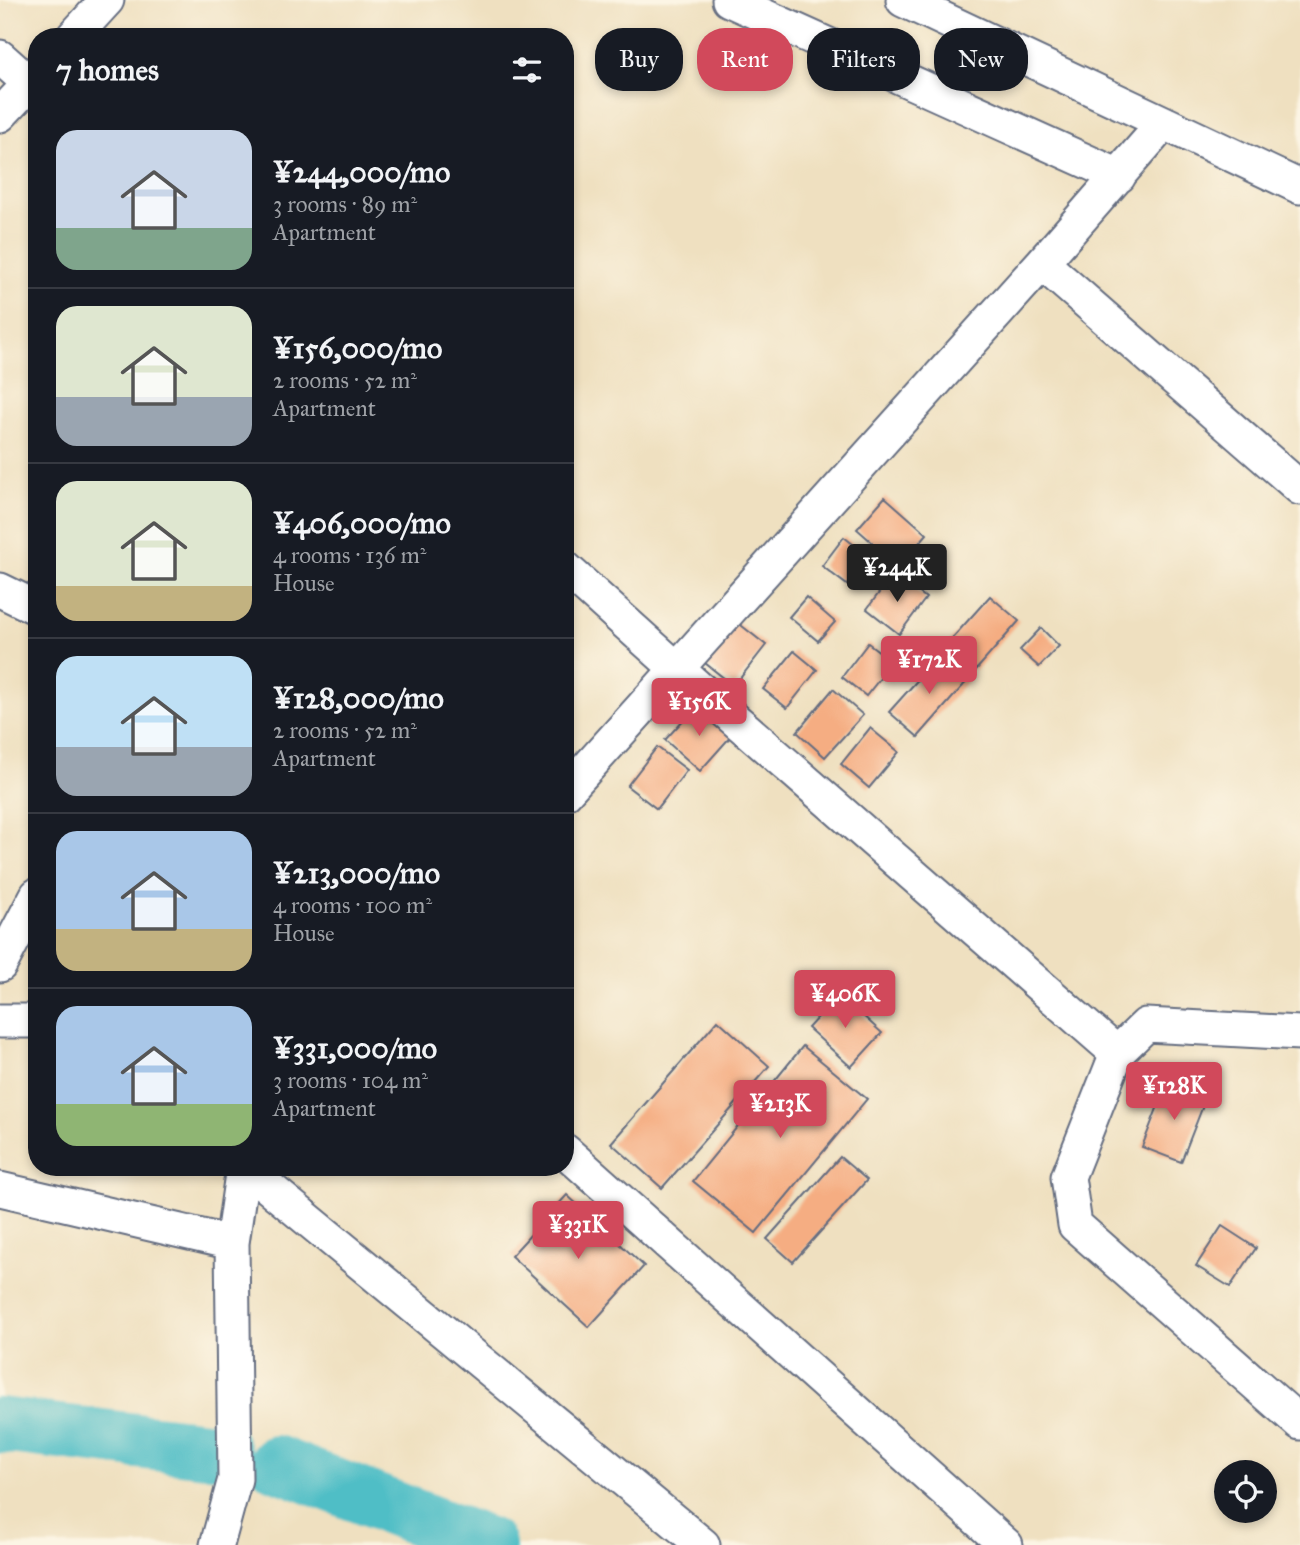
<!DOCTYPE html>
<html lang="en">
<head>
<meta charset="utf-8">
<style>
	:root { --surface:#171b24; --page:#242831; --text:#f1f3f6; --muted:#9ea1a6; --line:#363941; --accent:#d1495b }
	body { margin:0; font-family:"IM FELL Great Primer",serif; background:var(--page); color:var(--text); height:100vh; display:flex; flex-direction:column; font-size:26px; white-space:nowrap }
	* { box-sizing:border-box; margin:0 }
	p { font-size:23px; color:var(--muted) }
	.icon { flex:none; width:38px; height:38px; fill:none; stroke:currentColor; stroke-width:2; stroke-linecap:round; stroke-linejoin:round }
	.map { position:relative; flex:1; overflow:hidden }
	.side { position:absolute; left:28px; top:28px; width:546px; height:1148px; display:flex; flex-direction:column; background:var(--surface); border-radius:28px; box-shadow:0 4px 10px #0003 }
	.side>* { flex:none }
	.guide { position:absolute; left:595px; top:28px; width:598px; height:63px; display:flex; gap:14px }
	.tools { position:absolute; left:1214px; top:1460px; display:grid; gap:14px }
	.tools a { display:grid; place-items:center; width:63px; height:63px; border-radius:50%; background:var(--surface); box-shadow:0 4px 10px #0003; font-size:35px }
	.price { position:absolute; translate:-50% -60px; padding:0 16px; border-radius:7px; background:var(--accent); color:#fff; font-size:23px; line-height:46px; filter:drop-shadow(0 2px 4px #0008) }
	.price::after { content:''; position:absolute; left:50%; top:42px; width:21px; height:16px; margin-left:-10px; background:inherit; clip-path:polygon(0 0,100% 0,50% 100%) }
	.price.current { background:#222; color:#fff }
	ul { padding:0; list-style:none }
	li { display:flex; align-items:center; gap:21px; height:175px; padding:0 28px }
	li+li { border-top:2px solid var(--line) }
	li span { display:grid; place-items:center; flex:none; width:196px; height:140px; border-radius:21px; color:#555 }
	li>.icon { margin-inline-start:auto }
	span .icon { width:84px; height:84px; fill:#fffc; stroke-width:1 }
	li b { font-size:30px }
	h2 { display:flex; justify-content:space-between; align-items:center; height:84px; padding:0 28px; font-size:30px }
	.tag { padding:0 24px; border-radius:28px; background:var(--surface); box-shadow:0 4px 10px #0003; font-size:24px; line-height:63px }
	.tag.current { background:var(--accent); color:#fff }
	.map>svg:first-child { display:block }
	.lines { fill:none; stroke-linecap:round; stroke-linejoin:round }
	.river { stroke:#50bec6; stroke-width:56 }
	.building { fill:#f5ad82 }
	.minor-casing { stroke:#656d80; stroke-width:37 }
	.minor { stroke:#fff; stroke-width:33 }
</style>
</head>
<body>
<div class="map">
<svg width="1300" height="1545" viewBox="0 0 1300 1545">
	<rect width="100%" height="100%" fill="#fcf5e5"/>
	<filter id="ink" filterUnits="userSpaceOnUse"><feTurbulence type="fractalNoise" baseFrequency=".0143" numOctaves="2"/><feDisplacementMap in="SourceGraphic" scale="14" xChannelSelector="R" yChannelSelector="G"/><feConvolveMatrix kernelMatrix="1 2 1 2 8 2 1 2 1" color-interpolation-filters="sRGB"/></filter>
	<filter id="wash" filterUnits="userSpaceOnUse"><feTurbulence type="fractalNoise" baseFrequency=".00686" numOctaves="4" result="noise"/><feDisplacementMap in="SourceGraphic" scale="28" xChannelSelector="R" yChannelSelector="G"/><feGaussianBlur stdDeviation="1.57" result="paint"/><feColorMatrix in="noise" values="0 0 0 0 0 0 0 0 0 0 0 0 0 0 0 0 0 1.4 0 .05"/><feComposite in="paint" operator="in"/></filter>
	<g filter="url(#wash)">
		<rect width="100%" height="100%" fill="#efe0c0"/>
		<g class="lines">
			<path class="river" d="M0,1425L223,1451
				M276,1463L488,1545"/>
		</g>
		<g id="blocks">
			<path class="building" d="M885,497L927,534L899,566L857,529Z
				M844,537L873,560L851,588L822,566Z
				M894,573L926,598L899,634L867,609Z
				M990,596L1019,621L976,670L947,644Z
				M806,597L835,622L818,641L789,617Z
				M737,622L766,645L734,686L705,663Z
				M1041,628L1059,646L1039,667L1020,650Z
				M868,643L893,662L866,696L842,677Z
				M794,651L817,670L787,708L763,689Z
				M940,655L968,680L918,737L889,712Z
				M833,689L863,715L825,757L797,732Z
				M697,705L732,735L700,771L665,740Z
				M870,728L899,752L869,788L841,764Z
				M657,747L687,770L657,809L627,786Z
				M839,994L882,1033L851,1067L808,1028Z
				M718,1020L769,1066L662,1188L611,1143Z
				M803,1046L867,1099L756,1233L693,1181Z
				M1167,1083L1206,1098L1181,1162L1142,1147Z
				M840,1157L867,1180L793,1262L767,1239Z
				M567,1195L644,1266L589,1327L511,1256Z
				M1222,1226L1256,1248L1230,1287L1196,1266Z"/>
		</g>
	</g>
	<g filter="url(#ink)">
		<use href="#blocks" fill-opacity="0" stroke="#656d80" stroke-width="2"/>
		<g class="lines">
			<defs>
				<path id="minor" d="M729,0L1119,176
					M903,0L1300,187
					M73,37L107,0
					M0,57L37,90
					M0,115L37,76
					M1042,263L1300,488
					M565,568L677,669L1117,1053
					M0,590L37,608
					M565,793L1042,263L1164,123
					M0,965L37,895
					M0,1021H37
					M1300,1033L1146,1025L1117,1053L1068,1177L1075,1225L1300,1423
					M565,1151L1006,1545
					M244,1167L703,1545
					M0,1189L232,1243
					M217,1545L235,1479L232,1243L243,1167"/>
			</defs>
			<use href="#minor" class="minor-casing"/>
			<use href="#minor" class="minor"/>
		</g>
	</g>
</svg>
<div class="tools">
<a><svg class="icon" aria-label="locate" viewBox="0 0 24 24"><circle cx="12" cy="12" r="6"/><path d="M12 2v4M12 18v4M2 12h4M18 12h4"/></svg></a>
</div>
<b class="price current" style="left:897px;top:604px">¥244K</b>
<b class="price" style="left:929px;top:696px">¥172K</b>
<b class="price" style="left:699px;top:738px">¥156K</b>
<b class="price" style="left:845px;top:1030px">¥406K</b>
<b class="price" style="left:1174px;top:1122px">¥128K</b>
<b class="price" style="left:780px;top:1140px">¥213K</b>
<b class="price" style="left:578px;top:1261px">¥331K</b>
<div class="guide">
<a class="tag">Buy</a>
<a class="tag current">Rent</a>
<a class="tag">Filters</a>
<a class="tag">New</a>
</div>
<section class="side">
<h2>7 homes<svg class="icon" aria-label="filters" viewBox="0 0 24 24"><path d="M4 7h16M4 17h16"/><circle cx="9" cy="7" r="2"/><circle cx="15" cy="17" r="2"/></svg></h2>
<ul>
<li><span style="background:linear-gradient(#c9d6e8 70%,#7fa58c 0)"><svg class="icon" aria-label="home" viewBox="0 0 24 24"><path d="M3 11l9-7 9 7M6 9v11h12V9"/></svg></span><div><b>¥244,000/mo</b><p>3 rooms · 89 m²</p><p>Apartment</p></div></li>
<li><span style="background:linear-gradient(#dfe7d0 65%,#9aa5b1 0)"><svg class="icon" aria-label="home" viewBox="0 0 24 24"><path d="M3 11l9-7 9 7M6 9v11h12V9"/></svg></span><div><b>¥156,000/mo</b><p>2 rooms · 52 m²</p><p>Apartment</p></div></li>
<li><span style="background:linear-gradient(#dfe7d0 75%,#c2b280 0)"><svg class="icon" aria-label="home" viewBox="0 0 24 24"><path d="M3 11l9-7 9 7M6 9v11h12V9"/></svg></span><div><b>¥406,000/mo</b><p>4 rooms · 136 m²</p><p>House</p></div></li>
<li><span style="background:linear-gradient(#bfe0f5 65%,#9aa5b1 0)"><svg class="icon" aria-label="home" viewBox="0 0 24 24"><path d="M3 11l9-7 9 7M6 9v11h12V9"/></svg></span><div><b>¥128,000/mo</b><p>2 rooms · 52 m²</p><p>Apartment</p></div></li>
<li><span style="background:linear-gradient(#a9c7e8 70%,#c2b280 0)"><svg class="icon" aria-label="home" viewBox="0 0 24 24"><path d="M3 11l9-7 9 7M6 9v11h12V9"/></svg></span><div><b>¥213,000/mo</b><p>4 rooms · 100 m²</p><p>House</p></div></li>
<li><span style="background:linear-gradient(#a9c7e8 70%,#8fb573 0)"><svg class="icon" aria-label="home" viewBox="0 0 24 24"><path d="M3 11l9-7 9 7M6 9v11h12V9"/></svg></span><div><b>¥331,000/mo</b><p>3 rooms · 104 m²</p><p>Apartment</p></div></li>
</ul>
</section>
</div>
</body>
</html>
